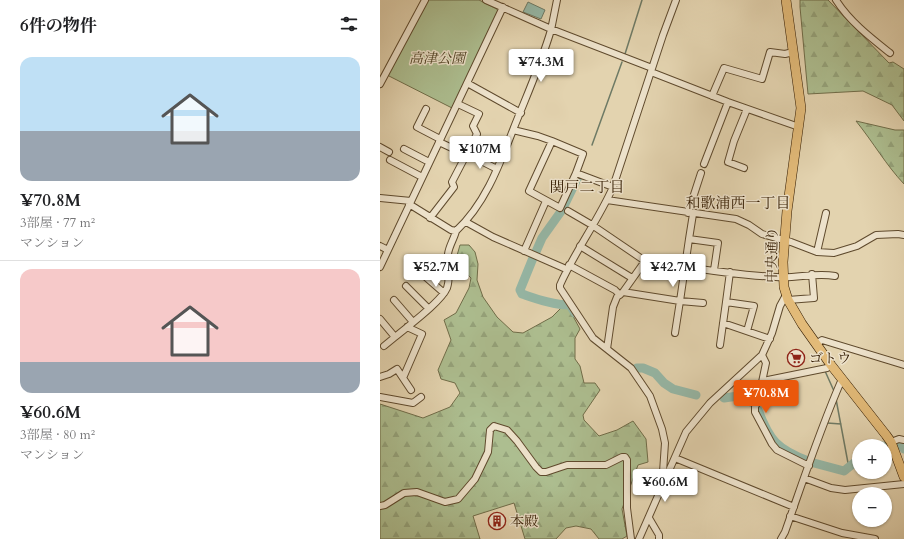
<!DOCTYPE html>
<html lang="ja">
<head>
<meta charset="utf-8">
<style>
	:root { --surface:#fff; --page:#f6f6f6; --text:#202124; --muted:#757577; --line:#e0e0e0; --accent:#ea580c }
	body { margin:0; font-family:Cardo,"Noto Serif JP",serif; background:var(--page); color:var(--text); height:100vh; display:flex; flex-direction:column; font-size:15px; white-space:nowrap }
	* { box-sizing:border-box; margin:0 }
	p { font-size:13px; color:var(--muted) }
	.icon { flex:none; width:22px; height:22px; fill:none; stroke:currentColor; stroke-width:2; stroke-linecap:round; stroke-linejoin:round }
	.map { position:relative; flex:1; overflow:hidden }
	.details { display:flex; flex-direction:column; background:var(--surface); width:380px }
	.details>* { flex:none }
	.fabs { position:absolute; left:472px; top:439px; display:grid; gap:8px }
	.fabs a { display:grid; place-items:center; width:40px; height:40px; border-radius:50%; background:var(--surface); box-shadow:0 1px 3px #0004; font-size:20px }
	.price { position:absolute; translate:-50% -34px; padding:0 9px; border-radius:4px; background:#fff; color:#222; font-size:13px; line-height:26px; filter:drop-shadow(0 1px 2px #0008) }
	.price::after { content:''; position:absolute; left:50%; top:24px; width:12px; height:9px; margin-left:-6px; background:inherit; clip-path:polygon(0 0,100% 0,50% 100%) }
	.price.selected { background:var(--accent); color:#fff }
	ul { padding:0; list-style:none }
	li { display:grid; align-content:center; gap:8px; height:212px; padding:0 20px }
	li+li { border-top:1px solid var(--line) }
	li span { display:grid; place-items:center; height:124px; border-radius:12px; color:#555 }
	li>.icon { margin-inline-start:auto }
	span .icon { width:72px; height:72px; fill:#fffc; stroke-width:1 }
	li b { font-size:17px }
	h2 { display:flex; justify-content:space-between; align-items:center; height:48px; padding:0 20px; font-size:17px }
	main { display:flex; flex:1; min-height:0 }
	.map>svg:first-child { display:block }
	.forest { fill:url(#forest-firs); stroke:#706d49 }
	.park { fill:#adbe90; stroke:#706d49 }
	.water { fill:#96b8a7; stroke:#6e7a65 }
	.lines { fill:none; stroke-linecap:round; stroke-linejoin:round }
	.stream { stroke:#6e7a65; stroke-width:1.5 }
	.river { stroke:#96b8a7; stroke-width:9 }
	.minor-casing { stroke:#5f4a2d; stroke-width:8 }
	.highway-casing { stroke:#331c02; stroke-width:10 }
	.minor { stroke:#ede2cb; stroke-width:6 }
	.highway { stroke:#e2ba78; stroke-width:9 }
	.labels { text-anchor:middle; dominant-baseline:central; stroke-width:3; stroke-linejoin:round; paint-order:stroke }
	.park-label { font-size:14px; font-style:italic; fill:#524426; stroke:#ede2cb }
	.street-label { font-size:14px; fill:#331c02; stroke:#ede2cb }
	.poi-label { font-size:14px; fill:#331c02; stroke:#ede2cb; text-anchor:start }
	.neighbourhood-label { font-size:15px; fill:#331c02; stroke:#ede2cb }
</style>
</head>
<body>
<main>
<section class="details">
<h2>6件の物件<svg class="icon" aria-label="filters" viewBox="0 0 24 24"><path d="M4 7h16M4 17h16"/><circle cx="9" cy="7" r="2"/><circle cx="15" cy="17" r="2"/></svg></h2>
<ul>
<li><span style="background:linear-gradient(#bfe0f5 60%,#9aa5b1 0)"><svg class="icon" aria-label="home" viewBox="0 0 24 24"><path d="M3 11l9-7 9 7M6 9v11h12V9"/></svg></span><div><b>¥70.8M</b><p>3部屋 · 77 m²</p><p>マンション</p></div></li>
<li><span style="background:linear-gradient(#f6c9c9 75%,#9aa5b1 0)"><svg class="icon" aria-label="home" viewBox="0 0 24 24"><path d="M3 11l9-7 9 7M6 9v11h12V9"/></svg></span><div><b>¥60.6M</b><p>3部屋 · 80 m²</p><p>マンション</p></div></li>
</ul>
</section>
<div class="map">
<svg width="524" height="539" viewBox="0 0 524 539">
	<defs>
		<pattern id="forest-firs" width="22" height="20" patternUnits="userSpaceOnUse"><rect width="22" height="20" fill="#adbe90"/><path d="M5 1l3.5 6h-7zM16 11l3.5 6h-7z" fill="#95a37b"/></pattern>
	</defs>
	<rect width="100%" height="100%" fill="#e3d3af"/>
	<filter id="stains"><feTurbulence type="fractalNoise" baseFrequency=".005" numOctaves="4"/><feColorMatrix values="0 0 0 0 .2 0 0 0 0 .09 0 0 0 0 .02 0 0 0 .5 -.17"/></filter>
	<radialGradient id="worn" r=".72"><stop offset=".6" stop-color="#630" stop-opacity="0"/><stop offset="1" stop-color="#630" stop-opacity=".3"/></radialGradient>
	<path class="forest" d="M420,0H448L509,63L513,62L524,69V121L512,105L483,91L428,94L420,7Z
		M476,121L515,130H524V184C506,165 493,142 476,121Z
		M80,245H89L95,252L98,264L97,280L103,297L117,317L133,332L143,333L172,317L182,307H188L200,329L195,338V359L200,366L204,383H215L220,390L203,415L204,420L219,436L237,430L253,421L266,439L268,462L258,465L242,509L247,536L242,539H219L211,529L196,526L186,528L176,539H145L134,503L93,516L100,539H0V404L43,418L70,407L80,393L75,383L61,379L58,370L71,340L64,320L76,313L89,288L91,278L82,269L76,259Z"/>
	<path class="park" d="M48,0H99L117,9L118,12L72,108L7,75Z"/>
	<path class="water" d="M148,2L165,10L161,19L143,12Z"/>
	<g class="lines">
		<path class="stream" d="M245,54L262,0
			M212,145L242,62
			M445,371L454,391
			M456,399L468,463L472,465
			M447,423L461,424"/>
		<path class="river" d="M155,254L162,238L182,210L198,177
			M153,258L140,290L142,294C157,299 173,305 190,305L195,313
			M257,368H263L275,373L284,383L293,389L316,395
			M344,398L358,396L373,403
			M378,410C390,441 397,449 428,461
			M519,445L522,446L524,449
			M502,446H503
			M434,463L464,471L479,459"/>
		<defs>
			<path id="minor" d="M106,0L171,29L272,68
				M456,0C469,21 491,38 510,53
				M271,72L348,102L419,127
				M87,83L141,113
				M0,84L45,0
				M332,96L344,68L382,79L390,52L405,54L413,52
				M46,109L37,127L60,139
				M133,130L158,136L172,141
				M172,141L203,154L196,173L180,208L149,191Z
				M59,142L87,155
				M0,147L9,152
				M24,149L49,162
				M10,160L42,177
				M106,160L105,163L117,169
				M324,164L348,102
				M364,168L348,162L354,141L367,109
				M196,173L233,187
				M0,198L31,201
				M227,200L356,219L369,225L382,234L411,242L437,252L454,253L477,246L496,235L518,234L524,235
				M29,204L71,230L76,231C105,204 119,166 133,130C146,97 161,64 171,30C173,20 175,10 177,0
				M188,211L212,225L265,261
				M308,213L321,173
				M313,214L309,239L338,243L334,270
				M50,218L74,187L72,182L97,134L93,126L99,114L78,104
				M86,222L113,237L186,269
				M309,239L300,301L323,303
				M0,246L8,250
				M200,246L252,278
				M144,251L166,201
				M437,252L446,213
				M189,265L235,290L240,295
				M0,267L123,7
				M40,272L64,293
				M26,286L49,309
				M243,292L300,301L295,333
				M14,300L33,322
				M408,300L434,298L432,274
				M346,302L350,272
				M0,319L15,337L4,346
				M343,323L390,339
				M27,327L42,334L23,378L31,390
				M15,337C28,326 61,302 67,288C71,276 67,265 68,254C69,246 74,239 76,231
				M436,344L442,340L524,365
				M340,345L346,302L374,306L367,331
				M227,349L233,307L237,297L243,292L265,261C308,267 352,275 396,277C416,279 435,272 455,276
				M382,355L386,363L378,401L375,407V412L392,444L397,450L429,466
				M0,377L9,374L17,369L23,378
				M383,381L447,368L451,365
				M0,397L33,403L41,397
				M511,442L519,439L524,440
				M295,458L414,507
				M424,478L451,488L465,490L524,484
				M284,481L283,472L285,443L282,429L270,396L251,368L213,338L180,288V285C195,251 218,221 233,187L283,35L296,0
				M0,506L5,505L24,493L37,492L65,502L78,499L95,479L108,452L110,430L114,426L127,430L137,441L156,467L161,472H166L187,465H226L242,457H245L247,460V508L251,539
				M410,516L462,533L495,539
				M269,518L279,535V539
				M259,539L306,432L330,403L382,355L392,333L400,306L406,295
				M401,539L405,532C423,481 440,429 462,379"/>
			<path id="highway" d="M406,0L421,108L407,211L403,262L404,287L408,300L422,324L451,365L506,435L511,442L524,477"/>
		</defs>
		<use href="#minor" class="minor-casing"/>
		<use href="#highway" class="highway-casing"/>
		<use href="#minor" class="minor"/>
		<use href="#highway" class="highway"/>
	</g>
	<defs>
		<symbol id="supermarket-ring" viewBox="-11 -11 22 22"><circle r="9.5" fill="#ede2cb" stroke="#8f2418" stroke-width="1.5"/><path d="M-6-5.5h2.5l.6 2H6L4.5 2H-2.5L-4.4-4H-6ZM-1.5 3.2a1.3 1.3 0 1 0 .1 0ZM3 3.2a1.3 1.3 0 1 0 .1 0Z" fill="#8f2418"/></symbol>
		<symbol id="building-ring" viewBox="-11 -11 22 22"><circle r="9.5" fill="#ede2cb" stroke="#8f2418" stroke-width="1.5"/><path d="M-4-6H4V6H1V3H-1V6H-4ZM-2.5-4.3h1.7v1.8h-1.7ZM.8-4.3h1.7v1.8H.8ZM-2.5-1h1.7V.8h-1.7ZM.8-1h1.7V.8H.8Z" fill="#8f2418"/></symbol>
	</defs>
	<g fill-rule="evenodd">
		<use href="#supermarket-ring" x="406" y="348" width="20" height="20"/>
		<use href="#building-ring" x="107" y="511" width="20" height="20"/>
	</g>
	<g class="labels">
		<g class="park-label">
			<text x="57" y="58">高津公園</text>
		</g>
		<g class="street-label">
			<text transform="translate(392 255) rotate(-89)">中央通り</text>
		</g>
		<g class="poi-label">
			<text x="429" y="358">ゴトウ</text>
			<text x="130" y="521">本殿</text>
		</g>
		<g class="neighbourhood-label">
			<text x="207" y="187">関戸二丁目</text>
			<text x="358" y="203">和歌浦西一丁目</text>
		</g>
	</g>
	<rect width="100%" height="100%" filter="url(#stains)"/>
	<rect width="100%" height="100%" fill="url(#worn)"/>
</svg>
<div class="fabs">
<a>+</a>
<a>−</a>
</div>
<b class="price" style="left:161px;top:83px">¥74.3M</b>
<b class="price" style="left:100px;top:170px">¥107M</b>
<b class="price" style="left:56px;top:288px">¥52.7M</b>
<b class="price" style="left:293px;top:288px">¥42.7M</b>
<b class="price selected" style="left:386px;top:414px">¥70.8M</b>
<b class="price" style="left:285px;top:503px">¥60.6M</b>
</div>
</main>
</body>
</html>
